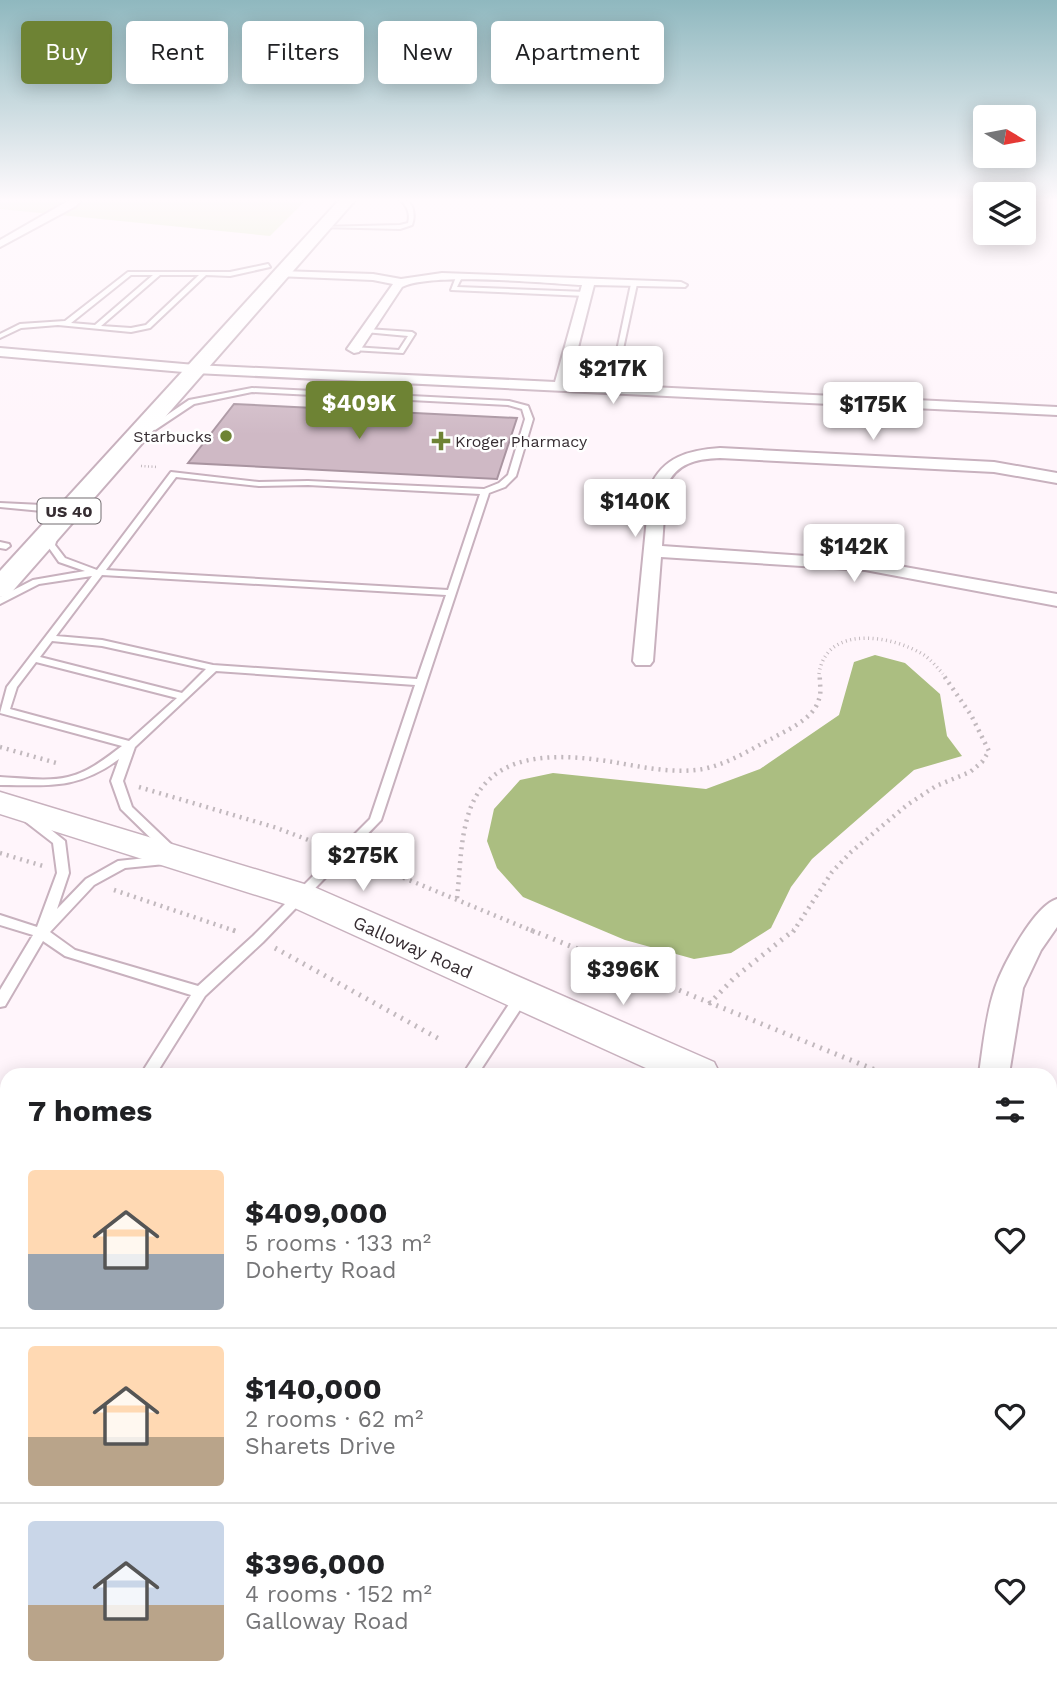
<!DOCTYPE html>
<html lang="en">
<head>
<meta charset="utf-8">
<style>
	:root { --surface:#fff; --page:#f2f2f2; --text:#202124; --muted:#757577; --line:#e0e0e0; --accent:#6e8334 }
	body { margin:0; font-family:"Work Sans",sans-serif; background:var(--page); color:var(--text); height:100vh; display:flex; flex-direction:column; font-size:26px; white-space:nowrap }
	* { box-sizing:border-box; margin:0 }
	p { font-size:23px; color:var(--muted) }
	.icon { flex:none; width:38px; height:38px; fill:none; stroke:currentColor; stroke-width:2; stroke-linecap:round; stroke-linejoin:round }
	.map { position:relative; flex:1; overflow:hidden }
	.side { position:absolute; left:0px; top:1068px; width:1057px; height:625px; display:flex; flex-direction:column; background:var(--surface); border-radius:21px 21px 0 0; box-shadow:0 4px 18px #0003 }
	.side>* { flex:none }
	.banner { position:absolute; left:21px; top:21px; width:700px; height:63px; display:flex; gap:14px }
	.needle { width:46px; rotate:100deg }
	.tools { position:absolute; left:973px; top:105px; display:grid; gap:14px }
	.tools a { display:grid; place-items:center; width:63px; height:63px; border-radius:7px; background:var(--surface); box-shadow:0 4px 18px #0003; font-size:35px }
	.price { position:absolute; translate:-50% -60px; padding:0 16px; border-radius:7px; background:#fff; color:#222; font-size:23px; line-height:46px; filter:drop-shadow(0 2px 4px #0008) }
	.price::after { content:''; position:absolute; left:50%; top:42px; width:21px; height:16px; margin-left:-10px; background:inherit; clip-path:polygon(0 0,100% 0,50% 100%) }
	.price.on { background:var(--accent); color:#fff }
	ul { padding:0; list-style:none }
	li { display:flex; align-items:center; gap:21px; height:175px; padding:0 28px }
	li+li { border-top:2px solid var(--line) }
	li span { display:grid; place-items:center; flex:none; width:196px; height:140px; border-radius:7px; color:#555 }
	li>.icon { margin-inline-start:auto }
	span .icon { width:84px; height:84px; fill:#fffc; stroke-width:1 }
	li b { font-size:30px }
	h2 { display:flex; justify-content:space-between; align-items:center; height:84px; padding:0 28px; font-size:30px }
	.pill { padding:0 24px; border-radius:7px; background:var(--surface); box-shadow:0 4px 18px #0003; font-size:24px; line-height:63px }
	.pill.on { background:var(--accent); color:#fff }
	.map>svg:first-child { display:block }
	.green { fill:#dcebbf }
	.water { fill:#abbe81 }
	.building { fill:#cfb9c5; stroke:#a994a0; stroke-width:2 }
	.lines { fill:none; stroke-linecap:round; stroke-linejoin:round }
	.lane-casing { stroke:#c8b1be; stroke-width:4 }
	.street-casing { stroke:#c8b1be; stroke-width:4 }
	.secondary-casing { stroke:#c8b1be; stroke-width:3 }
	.primary-casing { stroke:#c8b1be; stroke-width:4 }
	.path-far3 { stroke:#c2b9be; stroke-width:2.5; stroke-dasharray:1 2.5; stroke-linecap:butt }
	.path-far2 { stroke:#c2b9be; stroke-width:3.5; stroke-dasharray:1 3.5; stroke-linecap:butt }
	.path-far1 { stroke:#c2b9be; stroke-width:4.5; stroke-dasharray:2 5; stroke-linecap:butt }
	.path { stroke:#c2b9be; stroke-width:5; stroke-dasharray:2 6; stroke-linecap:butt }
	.lane { fill:#fff; fill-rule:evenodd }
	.street { fill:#fff; fill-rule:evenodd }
	.secondary { fill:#fff; fill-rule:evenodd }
	.primary { fill:#fff; fill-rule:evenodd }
	.poi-dot { fill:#6e8334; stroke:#fff; stroke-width:2.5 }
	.labels { text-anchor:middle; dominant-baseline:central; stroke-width:5; stroke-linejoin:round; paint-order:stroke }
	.far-poi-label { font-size:16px; fill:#362d32; stroke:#fff; text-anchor:end }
	.shield { fill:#fff; stroke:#726c70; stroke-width:2 }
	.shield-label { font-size:16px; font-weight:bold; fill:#362d32 }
	.street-label { font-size:18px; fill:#362d32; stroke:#fff }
</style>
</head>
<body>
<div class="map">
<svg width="1057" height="1692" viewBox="0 0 1057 1692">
	<rect width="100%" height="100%" fill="#fff5fb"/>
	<path class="green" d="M0,198H308L270,236L0,209Z"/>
	<path class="water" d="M875,655L905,663L940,694L947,736L962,756L914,770L812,859L791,887L771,928L731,953L694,959L625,940L523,897L497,868L487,841L494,809L520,780L553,773L706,789L760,769L839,715L854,662Z"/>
	<path class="building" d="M234,404L517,418L497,479L188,463Z"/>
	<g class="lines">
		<defs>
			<path id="lane" d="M399,198C413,198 416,214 412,225L400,229L320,227L400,225L408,223C411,212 406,205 399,198Z
				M268,264L270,267L230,276L206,275L150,328L131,332L58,325L21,328L0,338V334L20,324L65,321L128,272H230ZM131,275H153L95,325L71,323ZM160,275H199L146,325L131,328L101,326Z
				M459,275L462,277L457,287L586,292L589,294L586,296L451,290L456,277Z
				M634,282L637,284L620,363L566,362L565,361L568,359L615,360L631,284Z
				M367,329L412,332L415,334L403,353L352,350V348L354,347L399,350L408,336L365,332Z
				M252,388L509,401L528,406L533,419L516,476L505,487L489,493L381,820L263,942L205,996L156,1074H141L191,995L65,956L43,941L5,1006L0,1007V990L33,935L0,925V915L37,927L57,873L53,843L22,819L20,816L22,813H30L65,841L69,873L57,909L86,879L118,861L165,856L169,857L171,860L169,863L165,864L125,868L94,885L50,932L75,950L198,986L253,936L370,819L415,685L216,671L135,747L123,781L132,807L175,848L177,851L171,855L167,854L121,809L111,781L119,759C77,790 49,785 0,785V777C22,778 47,782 68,777C89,772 106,758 122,746L0,713L7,687L92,576L39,584L0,604V597L33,580L85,571L59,562L47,545L52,530L59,532L55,545L65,558L97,570L171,472L259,482L308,481L484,489L499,483L508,475L525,419L522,409L508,405L252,392L194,404L155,430L148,428L189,400ZM176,477L259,486L308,485L480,494L448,590L106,570ZM102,575L446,595L417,679L213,665L102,640L56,636ZM52,641L102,646L206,669L182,693L40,657ZM36,662L177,698L129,741L10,709L17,687Z
				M0,503L42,505L46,508L42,511L0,507Z
				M0,542L9,544L10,546L6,549L0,548Z
				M522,991L527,992L529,996L478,1074H463L517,992Z
				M0,1147H7V1161H0Z
				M1050,1354L1057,1357V1375L1050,1372Z
				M7,1367V1397L0,1400V1371Z
				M166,1685H188L186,1692H164Z"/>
			<path id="street" d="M73,198H83L76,206L0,247V240Z
				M280,271L373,274L401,279L442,273L681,282L687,285L685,287L594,285L569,383L1057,407V415L195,373L0,356V348L195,365L555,382L582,285C544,283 431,272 402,287L359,352L354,353L347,349L393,284L373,280L276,276L274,274Z
				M720,448L994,462L1057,473V483L994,472L720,458C696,459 676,463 666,487L662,546L865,560L1057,594V606L865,570L661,557L653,661L650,665H636L633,661L650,487C663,457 689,450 720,448Z
				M1057,899V927L1041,950L1023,988L1009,1074H979C983,1047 986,1014 995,988C1003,965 1034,906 1057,899Z"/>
			<path id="secondary" d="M0,792L314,887L714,1062L720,1074H659L288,905L0,814Z
				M1050,1174L1057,1176V1216L1050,1214Z"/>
			<path id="primary" d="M341,198H357L10,594L0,597V571Z"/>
		</defs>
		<use href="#lane" class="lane-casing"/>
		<use href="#street" class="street-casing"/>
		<use href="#secondary" class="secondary-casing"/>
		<use href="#primary" class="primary-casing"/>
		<path class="path-far3" d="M141,466L158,467"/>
		<path class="path-far2" d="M819,674C826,624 892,635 924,655C931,660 937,667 943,674"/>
		<path class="path-far1" d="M0,747L60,764
			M139,787L277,828L327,847
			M0,853L43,866
			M358,859L535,932
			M114,890L238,932
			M457,898C460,872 460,844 467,819C485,749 556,753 613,762C642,767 674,774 703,769C728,764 749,750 771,739C787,730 814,719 819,699C822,692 819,681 820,673
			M793,932L832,872L851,852L907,805L936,786L970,772L982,762L989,751L971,715L942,673"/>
		<path class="path" d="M233,930L238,932
			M531,930L885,1074
			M275,948L443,1041
			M709,1004L734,978L794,930
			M1050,1144H1057"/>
		<use href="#lane" class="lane"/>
		<use href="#street" class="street"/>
		<use href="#secondary" class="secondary"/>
		<use href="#primary" class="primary"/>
	</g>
	<linearGradient id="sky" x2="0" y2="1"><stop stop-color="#8fb8bf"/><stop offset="0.46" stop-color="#fffafd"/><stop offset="1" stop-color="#fffafd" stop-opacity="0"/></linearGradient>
	<rect width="1057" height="435" fill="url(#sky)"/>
	<g class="poi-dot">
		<circle cx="226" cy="436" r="7"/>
		<path d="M437.5 430.5h7v7h7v7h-7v7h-7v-7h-7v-7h7z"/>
	</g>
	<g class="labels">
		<g class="far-poi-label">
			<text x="212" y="436">Starbucks</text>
			<text x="455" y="441" text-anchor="start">Kroger Pharmacy</text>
		</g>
		<rect class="shield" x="37.5" y="498.5" width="63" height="25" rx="5"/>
		<g class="shield-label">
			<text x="69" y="511">US 40</text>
		</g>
		<g class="street-label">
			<text transform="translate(413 947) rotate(24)">Galloway Road</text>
		</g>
	</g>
</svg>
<div class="tools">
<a><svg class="needle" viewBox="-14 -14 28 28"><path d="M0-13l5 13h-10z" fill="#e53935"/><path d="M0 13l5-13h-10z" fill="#757577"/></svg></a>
<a><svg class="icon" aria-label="layers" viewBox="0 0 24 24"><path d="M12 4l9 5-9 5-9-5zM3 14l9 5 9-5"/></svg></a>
</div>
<b class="price" style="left:613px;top:406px">$217K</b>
<b class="price on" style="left:359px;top:441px">$409K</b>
<b class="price" style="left:873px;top:442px">$175K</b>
<b class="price" style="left:635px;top:539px">$140K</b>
<b class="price" style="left:854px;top:584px">$142K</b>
<b class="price" style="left:363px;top:893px">$275K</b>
<b class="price" style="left:623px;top:1007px">$396K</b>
<div class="banner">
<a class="pill on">Buy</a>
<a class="pill">Rent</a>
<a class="pill">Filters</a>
<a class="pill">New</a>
<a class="pill">Apartment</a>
</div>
<section class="side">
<h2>7 homes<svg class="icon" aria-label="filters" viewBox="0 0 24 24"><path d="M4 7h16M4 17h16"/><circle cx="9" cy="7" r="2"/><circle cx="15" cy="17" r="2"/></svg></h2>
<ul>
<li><span style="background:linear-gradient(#ffd9b3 60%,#9aa5b1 0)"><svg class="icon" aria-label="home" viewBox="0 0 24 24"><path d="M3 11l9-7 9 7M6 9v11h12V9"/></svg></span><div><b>$409,000</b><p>5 rooms · 133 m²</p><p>Doherty Road</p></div><svg class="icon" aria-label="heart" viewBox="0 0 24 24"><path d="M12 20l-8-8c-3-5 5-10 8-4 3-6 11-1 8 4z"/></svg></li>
<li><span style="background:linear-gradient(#ffd9b3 65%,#b9a48a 0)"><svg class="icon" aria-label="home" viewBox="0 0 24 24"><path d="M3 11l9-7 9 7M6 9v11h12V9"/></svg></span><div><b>$140,000</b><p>2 rooms · 62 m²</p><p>Sharets Drive</p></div><svg class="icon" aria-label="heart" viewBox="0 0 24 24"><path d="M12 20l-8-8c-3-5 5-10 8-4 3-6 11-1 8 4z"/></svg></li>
<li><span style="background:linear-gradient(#c9d6e8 60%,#b9a48a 0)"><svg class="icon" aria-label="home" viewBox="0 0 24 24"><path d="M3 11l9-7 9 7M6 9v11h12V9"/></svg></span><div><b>$396,000</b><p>4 rooms · 152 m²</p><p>Galloway Road</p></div><svg class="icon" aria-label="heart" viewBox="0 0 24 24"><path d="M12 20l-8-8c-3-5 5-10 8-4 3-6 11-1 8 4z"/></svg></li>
</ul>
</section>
</div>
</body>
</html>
